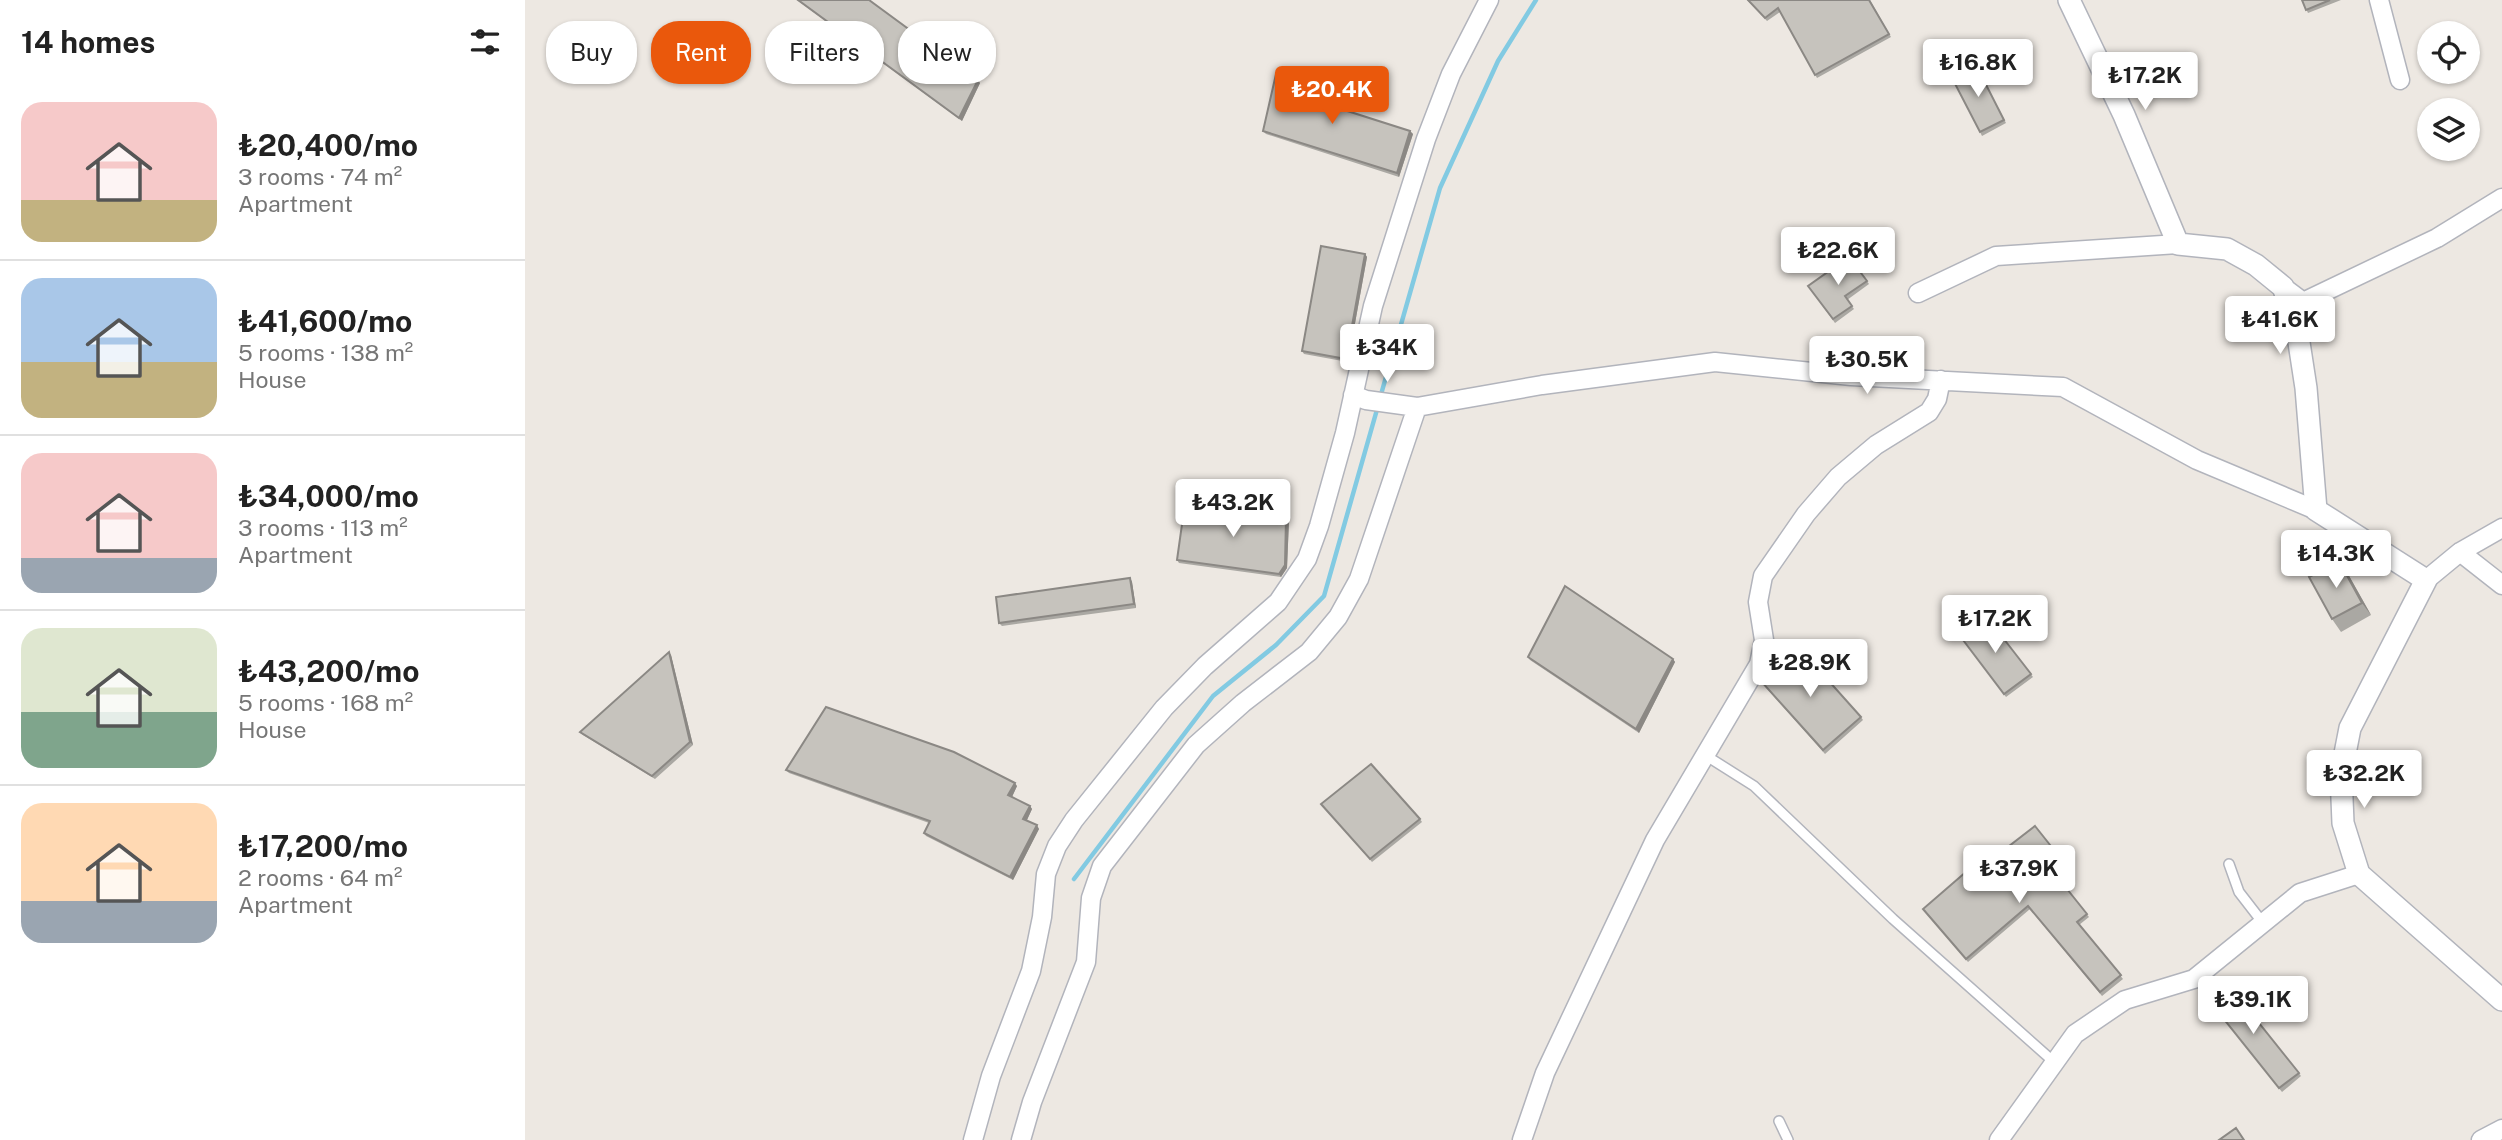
<!DOCTYPE html>
<html lang="en">
<head>
<meta charset="utf-8">
<style>
	:root { --surface:#fff; --page:#f2f2f2; --text:#222; --muted:#767676; --line:#e0e0e0; --accent:#ea580c }
	body { margin:0; font-family:"Public Sans",sans-serif; background:var(--page); color:var(--text); height:100vh; display:flex; flex-direction:column; font-size:26px; white-space:nowrap }
	* { box-sizing:border-box; margin:0 }
	p { font-size:23px; color:var(--muted) }
	.icon { flex:none; width:38px; height:38px; fill:none; stroke:currentColor; stroke-width:2; stroke-linecap:round; stroke-linejoin:round }
	.map { position:relative; flex:1; overflow:hidden }
	.side { display:flex; flex-direction:column; background:var(--surface); width:525px }
	.side>* { flex:none }
	.hud { position:absolute; left:21px; top:21px; width:665px; height:63px; display:flex; gap:14px }
	.tools { position:absolute; left:1892px; top:21px; display:grid; gap:14px }
	.tools a { display:grid; place-items:center; width:63px; height:63px; border-radius:50%; background:var(--surface); box-shadow:0 2px 5px #0004; font-size:35px }
	.price { position:absolute; translate:-50% -60px; padding:0 16px; border-radius:7px; background:#fff; color:#222; font-size:23px; line-height:46px; filter:drop-shadow(0 2px 4px #0008) }
	.price::after { content:''; position:absolute; left:50%; top:42px; width:21px; height:16px; margin-left:-10px; background:inherit; clip-path:polygon(0 0,100% 0,50% 100%) }
	.price.active { background:var(--accent); color:#fff }
	ul { padding:0; list-style:none }
	li { display:flex; align-items:center; gap:21px; height:175px; padding:0 21px }
	li+li { border-top:2px solid var(--line) }
	li span { display:grid; place-items:center; flex:none; width:196px; height:140px; border-radius:21px; color:#555 }
	li>.icon { margin-inline-start:auto }
	span .icon { width:84px; height:84px; fill:#fffc; stroke-width:1 }
	li b { font-size:30px }
	h2 { display:flex; justify-content:space-between; align-items:center; height:84px; padding:0 21px; font-size:30px }
	.tag { padding:0 24px; border-radius:28px; background:var(--surface); box-shadow:0 2px 5px #0004; font-size:24px; line-height:63px }
	.tag.active { background:var(--accent); color:#fff }
	main { display:flex; flex:1; min-height:0 }
	.map>svg:first-child { display:block }
	.lines { fill:none; stroke-linecap:round; stroke-linejoin:round }
	.stream { stroke:#82cae2; stroke-width:4.5 }
	.service-casing { stroke:#b2b4bc; stroke-width:12 }
	.minor-casing { stroke:#b2b4bc; stroke-width:21 }
	.tertiary-casing { stroke:#b2b4bc; stroke-width:24 }
	.service { stroke:#fff; stroke-width:9 }
	.minor { stroke:#fff; stroke-width:18 }
	.tertiary { stroke:#fff; stroke-width:21 }
	.wall { fill:#aaa8a3 }
	.shaded-wall { fill:#8b8884 }
	.building { fill:#c6c3bd; stroke:#8b8884; stroke-width:2 }
</style>
</head>
<body>
<main>
<section class="side">
<h2>14 homes<svg class="icon" aria-label="filters" viewBox="0 0 24 24"><path d="M4 7h16M4 17h16"/><circle cx="9" cy="7" r="2"/><circle cx="15" cy="17" r="2"/></svg></h2>
<ul>
<li><span style="background:linear-gradient(#f6c9c9 70%,#c2b280 0)"><svg class="icon" aria-label="home" viewBox="0 0 24 24"><path d="M3 11l9-7 9 7M6 9v11h12V9"/></svg></span><div><b>₺20,400/mo</b><p>3 rooms · 74 m²</p><p>Apartment</p></div></li>
<li><span style="background:linear-gradient(#a9c7e8 60%,#c2b280 0)"><svg class="icon" aria-label="home" viewBox="0 0 24 24"><path d="M3 11l9-7 9 7M6 9v11h12V9"/></svg></span><div><b>₺41,600/mo</b><p>5 rooms · 138 m²</p><p>House</p></div></li>
<li><span style="background:linear-gradient(#f6c9c9 75%,#9aa5b1 0)"><svg class="icon" aria-label="home" viewBox="0 0 24 24"><path d="M3 11l9-7 9 7M6 9v11h12V9"/></svg></span><div><b>₺34,000/mo</b><p>3 rooms · 113 m²</p><p>Apartment</p></div></li>
<li><span style="background:linear-gradient(#dfe7d0 60%,#7fa58c 0)"><svg class="icon" aria-label="home" viewBox="0 0 24 24"><path d="M3 11l9-7 9 7M6 9v11h12V9"/></svg></span><div><b>₺43,200/mo</b><p>5 rooms · 168 m²</p><p>House</p></div></li>
<li><span style="background:linear-gradient(#ffd9b3 70%,#9aa5b1 0)"><svg class="icon" aria-label="home" viewBox="0 0 24 24"><path d="M3 11l9-7 9 7M6 9v11h12V9"/></svg></span><div><b>₺17,200/mo</b><p>2 rooms · 64 m²</p><p>Apartment</p></div></li>
</ul>
</section>
<div class="map">
<svg width="1977" height="1140" viewBox="0 0 1977 1140">
	<rect width="100%" height="100%" fill="#ede8e2"/>
	<g class="lines">
		<path class="stream" d="M855,398L915,188L973,61L1011,0
			M549,879L688,696L751,645L799,596L853,406"/>
		<defs>
			<path id="service" d="M1180,755L1229,786L1368,919L1529,1062
				M1704,864L1714,892L1738,923
				M1254,1121L1263,1140"/>
			<path id="minor" d="M1854,0L1875,80
				M1758,287L1778,302L1912,238L1977,198
				M1393,293L1471,256L1653,244
				M828,395L841,400L892,407L1017,385L1190,362L1326,376L1538,387L1672,460L1791,510
				M1935,552L1977,585
				M1901,580L1935,552L1977,528
				M448,1140L466,1076L506,971L517,917L521,874L532,846L549,820L639,708L680,666L753,602L782,559L794,526L820,433L848,306L901,139L926,74L964,0
				M496,1140L507,1102L561,962L566,898L577,866L671,745L718,703L784,652L813,617L834,579L892,407
				M997,1140L1020,1073L1130,840L1234,664L1239,640L1233,602L1238,576L1281,514L1313,477L1351,445L1404,412L1412,399L1416,380
				M1474,1140L1550,1034L1600,1000L1669,979L1775,893L1834,874
				M1956,1140L1977,1129"/>
			<path id="tertiary" d="M1544,0L1599,115L1653,244L1702,249L1731,265L1758,287L1771,323L1781,388L1791,510L1901,580L1825,728L1816,774L1818,823L1834,874L1977,1000"/>
		</defs>
		<use href="#service" class="service-casing"/>
		<use href="#minor" class="minor-casing"/>
		<use href="#tertiary" class="tertiary-casing"/>
		<use href="#service" class="service"/>
		<use href="#minor" class="minor"/>
		<use href="#tertiary" class="tertiary"/>
	</g>
	<path class="wall" d="M272,0H344L455,83L437,121Z
		M1222,0H1345L1366,37L1292,78L1255,12L1242,21Z
		M1777,0H1816L1783,13Z
		M1453,69L1481,123L1457,136L1455,132Z
		M819,99L816,109L885,131L888,134L874,177L741,134L738,131Z
		M840,254L842,257L823,362L779,354L777,351Z
		M1324,257L1344,284L1322,300L1329,309L1310,323L1283,286Z
		M761,517L764,520L762,568L756,577L654,563L652,560Z
		M1814,561L1823,574L1846,615L1816,632L1807,619Z
		M605,578L607,582L611,608L477,626L474,623Z
		M1461,616L1508,677L1481,697L1435,636Z
		M146,655L168,745L130,779L58,735L55,732Z
		M1003,657L1148,659L1150,662L1114,733L1005,660Z
		M1254,660L1278,667L1336,717L1338,720L1300,754L1237,683Z
		M261,770L492,786L487,797L505,806L507,809L502,820L514,829L488,880L401,836L399,833L404,823L264,773Z
		M799,807L895,819L897,822L847,862Z
		M1510,826L1539,864L1528,873L1564,917L1554,925L1598,979L1577,996L1505,909L1443,962L1400,912Z
		M1702,983L1776,1076L1757,1092L1682,998Z"/>
	<path class="shaded-wall" d="M453,80L455,83L437,121L434,118Z
		M817,96L819,99L815,111L813,108Z
		M885,131L888,134L874,177L872,173Z
		M840,254L842,257L823,362L821,359Z
		M761,517L764,520L762,568L756,577L754,574Z
		M1814,561L1823,574L1846,615L1837,603Z
		M605,578L607,582L611,608L609,604Z
		M144,652L146,655L168,745L165,742Z
		M1148,659L1150,662L1114,733L1111,729Z
		M490,783L492,786L486,799L483,795Z
		M505,806L507,809L501,822L498,819Z
		M512,825L514,829L488,880L485,877Z"/>
	<path class="building" d="M273,0H344L453,80L434,118Z
		M1223,0H1344L1364,34L1290,75L1253,8L1240,18Z
		M1777,0H1805L1781,10Z
		M1451,65L1479,120L1455,132L1427,78Z
		M751,74L817,96L813,108L885,131L872,173L738,131Z
		M796,246L840,254L821,359L777,351Z
		M1324,257L1342,281L1320,296L1327,306L1308,319L1283,286Z
		M660,503L761,517L760,565L754,574L652,560Z
		M1814,561L1837,603L1807,619L1784,577Z
		M605,578L609,604L474,623L471,597Z
		M1040,586L1148,659L1111,729L1003,657Z
		M1461,616L1506,674L1479,694L1435,636Z
		M144,652L165,742L127,776L55,732Z
		M1264,652L1278,667L1286,661L1336,717L1298,750L1235,680L1250,656L1254,660Z
		M301,707L429,752L490,783L483,795L505,806L498,819L512,825L485,877L399,833L405,821L261,770Z
		M846,764L895,819L845,859L796,804Z
		M1510,826L1537,860L1526,869L1562,914L1552,922L1596,975L1575,992L1503,906L1441,959L1398,909L1449,865L1453,870Z
		M1702,983L1774,1073L1754,1088L1682,998Z
		M1711,1128L1719,1140H1694Z"/>
</svg>
<div class="tools">
<a><svg class="icon" aria-label="locate" viewBox="0 0 24 24"><circle cx="12" cy="12" r="6"/><path d="M12 2v4M12 18v4M2 12h4M18 12h4"/></svg></a>
<a><svg class="icon" aria-label="layers" viewBox="0 0 24 24"><path d="M12 4l9 5-9 5-9-5zM3 14l9 5 9-5"/></svg></a>
</div>
<b class="price" style="left:1453px;top:99px">₺16.8K</b>
<b class="price" style="left:1620px;top:112px">₺17.2K</b>
<b class="price active" style="left:807px;top:126px">₺20.4K</b>
<b class="price" style="left:1313px;top:287px">₺22.6K</b>
<b class="price" style="left:1755px;top:356px">₺41.6K</b>
<b class="price" style="left:862px;top:384px">₺34K</b>
<b class="price" style="left:1342px;top:396px">₺30.5K</b>
<b class="price" style="left:708px;top:539px">₺43.2K</b>
<b class="price" style="left:1811px;top:590px">₺14.3K</b>
<b class="price" style="left:1470px;top:655px">₺17.2K</b>
<b class="price" style="left:1285px;top:699px">₺28.9K</b>
<b class="price" style="left:1839px;top:810px">₺32.2K</b>
<b class="price" style="left:1494px;top:905px">₺37.9K</b>
<b class="price" style="left:1728px;top:1036px">₺39.1K</b>
<div class="hud">
<a class="tag">Buy</a>
<a class="tag active">Rent</a>
<a class="tag">Filters</a>
<a class="tag">New</a>
</div>
</div>
</main>
</body>
</html>
